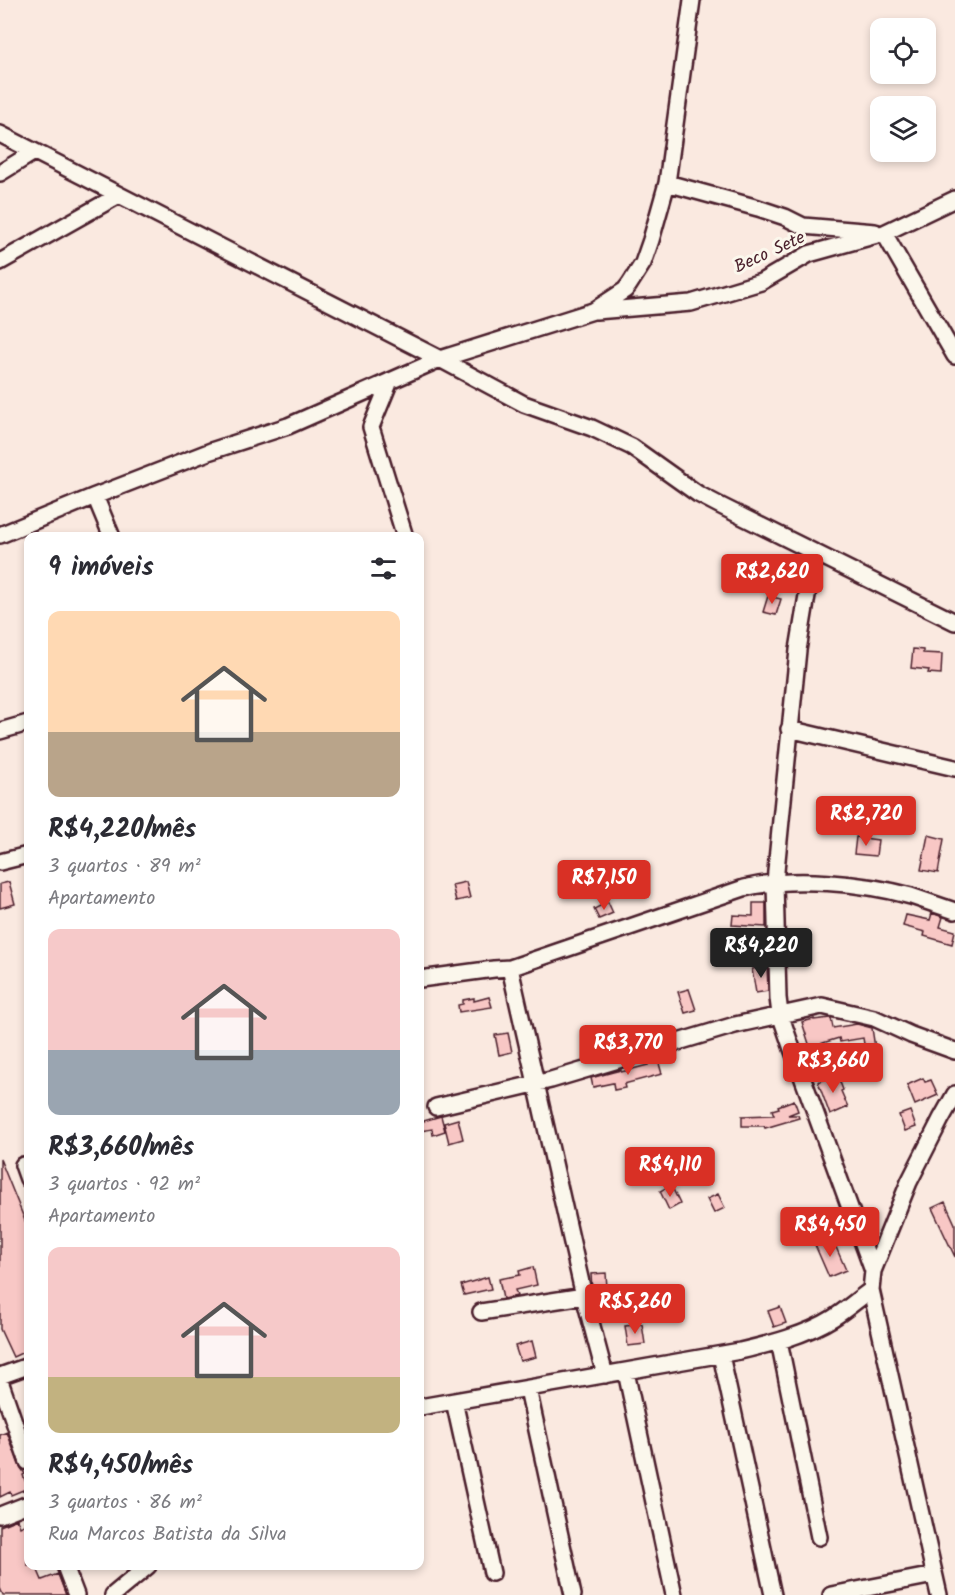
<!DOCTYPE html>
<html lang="pt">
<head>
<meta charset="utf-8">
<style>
	:root { --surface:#fff; --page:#f7f7f7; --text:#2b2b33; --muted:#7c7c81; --accent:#d93025 }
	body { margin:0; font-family:Kalam,sans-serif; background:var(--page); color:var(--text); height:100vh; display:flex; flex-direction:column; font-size:22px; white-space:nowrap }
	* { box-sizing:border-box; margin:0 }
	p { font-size:20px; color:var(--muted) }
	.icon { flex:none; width:33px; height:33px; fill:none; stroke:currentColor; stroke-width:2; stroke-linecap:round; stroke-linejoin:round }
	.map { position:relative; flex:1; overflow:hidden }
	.details { position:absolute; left:24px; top:532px; width:400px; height:1038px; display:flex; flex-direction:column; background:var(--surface); border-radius:12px; box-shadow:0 3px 9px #0003 }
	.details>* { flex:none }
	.controls { position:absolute; left:870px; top:18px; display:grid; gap:12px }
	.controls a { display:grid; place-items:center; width:66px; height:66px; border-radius:12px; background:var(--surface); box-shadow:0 3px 9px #0003; font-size:30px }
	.price { position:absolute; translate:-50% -51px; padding:0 14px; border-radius:6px; background:var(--accent); color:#fff; font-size:20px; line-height:39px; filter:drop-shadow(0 2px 3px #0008) }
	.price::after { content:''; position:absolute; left:50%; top:36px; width:18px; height:14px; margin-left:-9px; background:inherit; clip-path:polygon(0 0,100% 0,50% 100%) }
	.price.active { background:#222; color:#fff }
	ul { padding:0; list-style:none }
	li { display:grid; align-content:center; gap:12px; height:318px; padding:0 24px }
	li span { display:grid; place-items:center; height:186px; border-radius:12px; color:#555 }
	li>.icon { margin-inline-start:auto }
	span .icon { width:108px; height:108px; fill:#fffc; stroke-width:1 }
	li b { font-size:26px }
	h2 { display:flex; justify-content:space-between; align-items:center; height:72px; padding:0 24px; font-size:26px }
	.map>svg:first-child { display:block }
	.building { fill:#f8c7c5; stroke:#4a1f2b; stroke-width:1.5 }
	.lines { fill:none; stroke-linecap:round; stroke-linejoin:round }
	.street-casing { stroke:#4a1f2b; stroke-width:20 }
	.street { stroke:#fbf7ec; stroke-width:15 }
	.labels { text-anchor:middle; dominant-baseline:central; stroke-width:6; stroke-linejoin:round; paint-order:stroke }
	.street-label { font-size:18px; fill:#4a1f2b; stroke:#fbf7ec }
</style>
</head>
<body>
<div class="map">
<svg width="955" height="1595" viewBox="0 0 955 1595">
	<rect width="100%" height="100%" fill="#fae9e0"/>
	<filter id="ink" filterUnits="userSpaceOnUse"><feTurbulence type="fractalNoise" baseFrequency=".0167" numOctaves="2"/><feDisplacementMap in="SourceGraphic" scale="12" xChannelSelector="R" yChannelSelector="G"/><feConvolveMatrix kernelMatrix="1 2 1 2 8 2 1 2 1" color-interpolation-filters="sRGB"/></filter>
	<g filter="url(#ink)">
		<path class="building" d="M768,596L781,599L776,615L763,612Z
			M913,649L923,650V653L942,654L941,674L928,673L929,670L911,668Z
			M928,835L944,839L938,873L921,870Z
			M856,837L878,840L876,856L854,854Z
			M9,882L15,904L0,908V884Z
			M466,882L470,898L456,901L452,885Z
			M608,902L613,913L599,919L594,909Z
			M753,903H766V927L732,925L733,915L753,916Z
			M932,913L943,917L940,927L955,931L952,944L924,936L925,932L903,926L906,915L930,920Z
			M767,966L768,991L756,993L752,969Z
			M689,989L696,1010L685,1013L678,992Z
			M489,997L492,1007L459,1012L458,1005L463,1004V1000L474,998V1001Z
			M830,1018H831L833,1028L857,1024L872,1028L875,1048L865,1050L863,1038L840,1042L839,1038L810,1047L802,1022L814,1019V1020Z
			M508,1033L512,1052L499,1055L495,1035Z
			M658,1060L662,1074L624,1084L625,1088L614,1090L613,1083L593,1087L591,1078L613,1072L621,1070V1072L648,1065L647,1063Z
			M837,1074L843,1090L841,1091L848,1107L830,1115L818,1082Z
			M923,1078L925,1082L931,1080L938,1095L915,1105L907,1085Z
			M794,1100L798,1111L788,1115H798L799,1118L765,1128L764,1126H742V1116L774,1115L772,1110L779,1108L778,1106Z
			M910,1111L916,1127L905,1131L899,1115Z
			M441,1116L445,1131L433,1135L432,1129L420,1131V1122Z
			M458,1119L463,1139L449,1143L444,1123Z
			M0,1159L28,1228V1350L13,1357L0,1329Z
			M671,1185L680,1204L669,1210L660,1191Z
			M718,1194L725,1208L714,1213L707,1199Z
			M945,1202L955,1224V1257L932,1208Z
			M832,1238L846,1270L829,1277L815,1245Z
			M533,1267L537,1285L515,1290L517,1296L503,1299L499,1279L520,1275L519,1271Z
			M606,1273L607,1288L592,1289L591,1274Z
			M488,1277L491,1289L464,1295L461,1285Z
			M780,1307L786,1323L774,1327L768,1311Z
			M642,1324L645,1344L628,1346L625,1326Z
			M532,1341L536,1357L520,1361L515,1346Z
			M7,1432L19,1465L25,1474L23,1475L28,1488L11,1495L10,1492L0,1497V1435Z
			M17,1519L20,1527L28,1523V1566H36L42,1580L58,1574L66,1595H3L0,1588V1526Z"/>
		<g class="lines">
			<defs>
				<path id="street" d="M0,134L440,359L524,404L592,428L632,447L698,494L721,506L955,622
					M0,173L34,152
					M667,183L758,208L785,217L803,226L875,232
					M884,233L955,356
					M0,262L119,195
					M596,311L691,303L761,282L809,254L884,233L955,199
					M390,381L371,427L405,537
					M0,535L95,496
					M112,537L95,496L211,451L288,426L440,359L593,311L625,290L629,285L643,263L651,240L667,183L692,0
					M814,553L798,650L777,860L775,883L778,998L780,1014L791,1046L873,1271
					M789,729L955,768
					M0,731L28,723
					M0,862L28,855
					M510,968L584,1296L605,1375
					M420,979L494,969L510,968L744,888C792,876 864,883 911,896C926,901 940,906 955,911
					M436,1107L551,1080L735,1025L822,1006L874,1018L911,1035L955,1051
					M23,1165L28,1179
					M481,1312L584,1296
					M779,1341L819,1537
					M721,1355L773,1595
					M626,1372L674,1595
					M0,1376L28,1366
					M0,1381L28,1462
					M528,1389L573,1595
					M454,1401L492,1573
					M420,1407L740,1351C770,1344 806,1335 833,1318C846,1310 858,1299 871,1290
					M0,1515L28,1504
					M65,1566L76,1595
					M113,1595L148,1566
					M831,1595L934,1575
					M939,1595L871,1290L873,1271L909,1182L941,1119L955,1094"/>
			</defs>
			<use href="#street" class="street-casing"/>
			<use href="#street" class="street"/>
		</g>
	</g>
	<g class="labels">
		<g class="street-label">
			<text transform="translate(770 253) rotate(-25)">Beco Sete</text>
		</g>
	</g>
</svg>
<div class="controls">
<a><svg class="icon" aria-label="locate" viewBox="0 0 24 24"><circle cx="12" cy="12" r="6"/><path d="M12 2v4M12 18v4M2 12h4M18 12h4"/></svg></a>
<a><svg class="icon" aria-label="layers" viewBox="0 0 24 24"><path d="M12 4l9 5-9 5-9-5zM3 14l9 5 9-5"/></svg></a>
</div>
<b class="price" style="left:772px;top:605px">R$2,620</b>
<b class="price" style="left:866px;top:847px">R$2,720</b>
<b class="price" style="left:604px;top:911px">R$7,150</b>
<b class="price active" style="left:761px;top:979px">R$4,220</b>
<b class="price" style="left:628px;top:1076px">R$3,770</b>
<b class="price" style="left:833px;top:1094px">R$3,660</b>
<b class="price" style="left:670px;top:1198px">R$4,110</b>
<b class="price" style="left:830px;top:1258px">R$4,450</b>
<b class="price" style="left:635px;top:1335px">R$5,260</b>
<section class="details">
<h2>9 imóveis<svg class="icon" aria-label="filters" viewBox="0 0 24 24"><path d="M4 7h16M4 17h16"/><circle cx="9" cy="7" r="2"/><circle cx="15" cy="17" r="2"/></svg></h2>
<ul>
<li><span style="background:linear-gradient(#ffd9b3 65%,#b9a48a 0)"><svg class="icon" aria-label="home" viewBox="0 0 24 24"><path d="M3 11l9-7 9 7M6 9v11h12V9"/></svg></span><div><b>R$4,220/mês</b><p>3 quartos · 89 m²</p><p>Apartamento</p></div></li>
<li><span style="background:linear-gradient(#f6c9c9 65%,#9aa5b1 0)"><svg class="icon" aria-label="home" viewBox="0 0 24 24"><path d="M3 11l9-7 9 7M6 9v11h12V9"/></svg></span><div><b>R$3,660/mês</b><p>3 quartos · 92 m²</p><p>Apartamento</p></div></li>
<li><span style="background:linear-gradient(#f6c9c9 70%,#c2b280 0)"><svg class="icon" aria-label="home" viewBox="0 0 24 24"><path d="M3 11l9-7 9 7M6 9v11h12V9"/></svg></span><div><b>R$4,450/mês</b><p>3 quartos · 86 m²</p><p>Rua Marcos Batista da Silva</p></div></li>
</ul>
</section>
</div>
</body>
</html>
